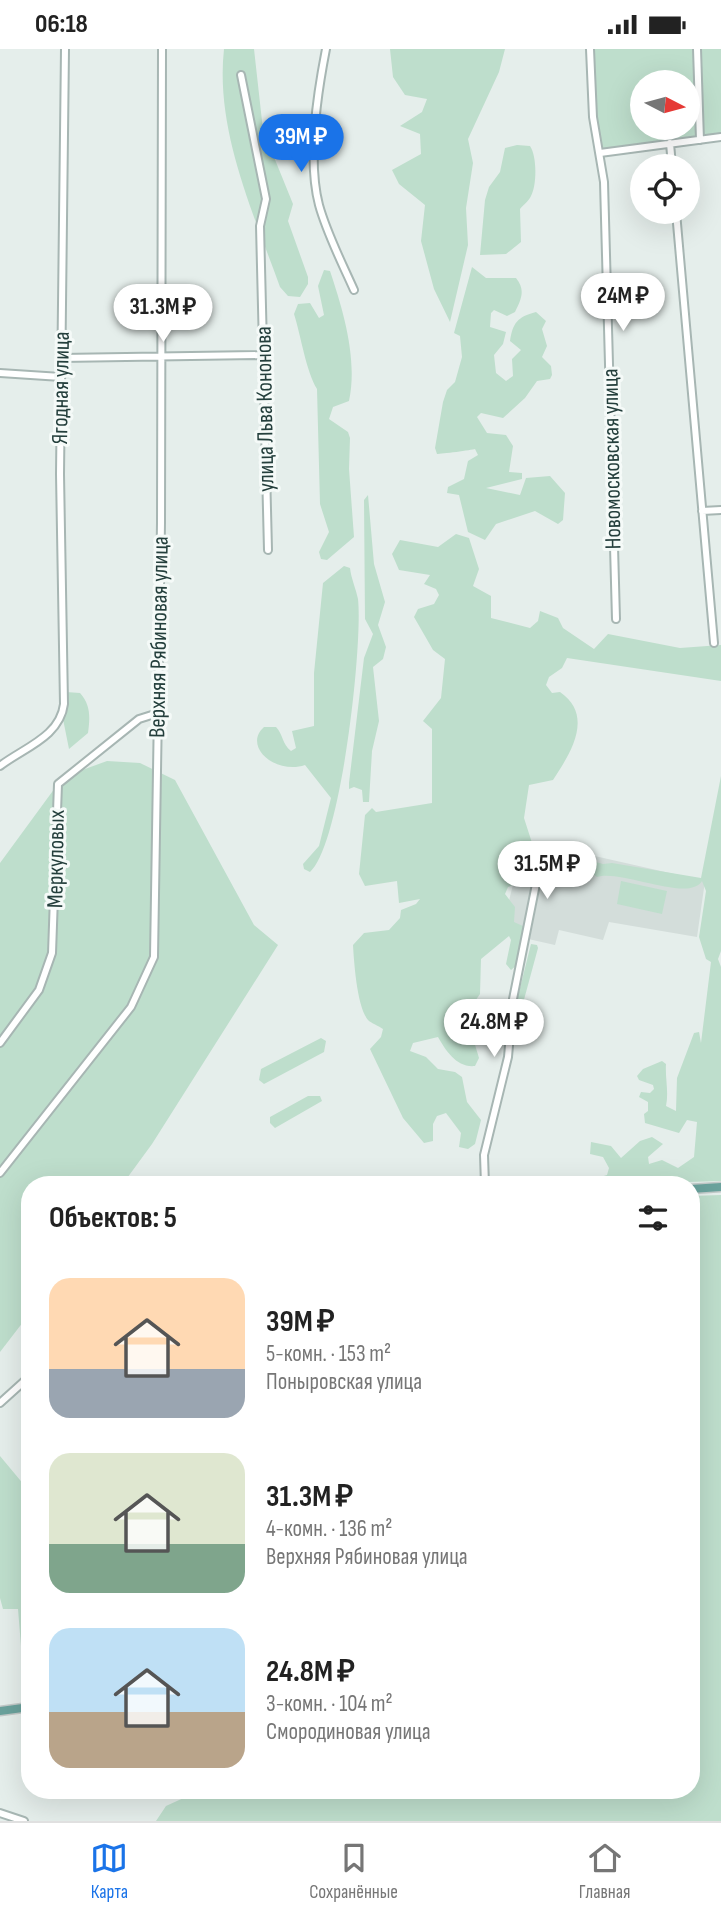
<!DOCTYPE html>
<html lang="ru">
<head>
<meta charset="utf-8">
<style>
	:root { --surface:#fff; --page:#f2f2f2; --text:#222; --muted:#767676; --line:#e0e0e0; --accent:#1a73e8 }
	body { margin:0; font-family:"Sofia Sans Condensed",sans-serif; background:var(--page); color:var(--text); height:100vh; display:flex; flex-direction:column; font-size:26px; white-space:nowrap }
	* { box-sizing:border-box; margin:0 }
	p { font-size:23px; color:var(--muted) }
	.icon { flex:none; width:38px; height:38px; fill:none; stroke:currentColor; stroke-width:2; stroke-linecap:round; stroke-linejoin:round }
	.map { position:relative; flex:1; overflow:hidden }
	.sheet { position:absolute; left:21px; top:1127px; width:679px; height:623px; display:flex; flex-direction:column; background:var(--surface); border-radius:28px; box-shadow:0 7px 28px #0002 }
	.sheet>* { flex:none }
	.needle { width:46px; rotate:96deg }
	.controls { position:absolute; left:630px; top:21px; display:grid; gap:14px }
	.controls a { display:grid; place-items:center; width:70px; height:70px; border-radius:50%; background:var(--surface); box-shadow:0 7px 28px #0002; font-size:35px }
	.price { position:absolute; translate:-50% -60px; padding:0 16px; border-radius:24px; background:#fff; color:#222; font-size:23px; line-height:46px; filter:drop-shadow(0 2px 4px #0008) }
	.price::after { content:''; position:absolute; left:50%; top:42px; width:21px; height:16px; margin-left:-10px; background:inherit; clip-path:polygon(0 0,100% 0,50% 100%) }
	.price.on { background:var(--accent); color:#fff }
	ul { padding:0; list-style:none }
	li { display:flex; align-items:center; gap:21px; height:175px; padding:0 28px }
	li span { display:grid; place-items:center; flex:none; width:196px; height:140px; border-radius:21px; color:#555 }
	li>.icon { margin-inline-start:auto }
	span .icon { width:84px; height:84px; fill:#fffc; stroke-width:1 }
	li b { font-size:30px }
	h2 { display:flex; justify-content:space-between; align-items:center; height:84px; padding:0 28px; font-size:30px }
	.status { display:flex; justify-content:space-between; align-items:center; height:49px; padding:0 35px; background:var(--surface); direction:ltr }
	.status svg { height:19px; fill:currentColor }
	.dock { display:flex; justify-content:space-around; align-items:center; height:98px; border-top:2px solid var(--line); background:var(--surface); font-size:19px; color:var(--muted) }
	.dock a { display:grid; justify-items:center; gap:4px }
	.dock .on { color:var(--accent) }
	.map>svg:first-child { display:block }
	.built { fill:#d3ddda }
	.green { fill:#bedecc; fill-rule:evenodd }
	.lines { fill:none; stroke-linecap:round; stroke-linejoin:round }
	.minor-casing { stroke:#a7b6b3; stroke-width:10 }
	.major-casing { stroke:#c2c9c8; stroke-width:11 }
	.minor { stroke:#fff; stroke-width:6 }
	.major { stroke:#6aa29c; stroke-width:8 }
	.labels { text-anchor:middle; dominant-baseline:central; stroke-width:6; stroke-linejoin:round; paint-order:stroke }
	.street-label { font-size:23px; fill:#243f3c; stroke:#f5faf8 }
</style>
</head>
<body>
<div class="status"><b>06:18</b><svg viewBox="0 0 49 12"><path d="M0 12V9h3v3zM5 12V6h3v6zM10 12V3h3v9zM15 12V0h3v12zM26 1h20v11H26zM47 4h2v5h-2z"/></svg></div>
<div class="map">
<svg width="721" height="1772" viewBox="0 0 721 1772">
	<rect width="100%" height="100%" fill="#e5eeeb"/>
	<path class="built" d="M524,791L705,832L697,888L609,873L603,891L559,881L555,896L501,884Z"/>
	<path class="green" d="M224,0H254L263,81L293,155L288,172L308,228V235L300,248L288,247L280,238C253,163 215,81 224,0Z
		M390,0H505L499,23L468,90L473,114L466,159L468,196L450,273L434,240L421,192L425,156L399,135L392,121L421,105L420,85L400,77L422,63L427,50L405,46L393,28Z
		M592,0H721V84L604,100L596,90ZM642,33H688V79H642Z
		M517,96L530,97C537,107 537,136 531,147C529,152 523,156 520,160L521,193L506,205L480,206L485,151L489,138L500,123L505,99Z
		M472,218L486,229H516C526,241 521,251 515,263L507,267L494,261L491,264L490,278L506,283L503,295L494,306L496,324L506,332L513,327L512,310L521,301L510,292C513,274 517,268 536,263L546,272L542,280L547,297L542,308L551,317L552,326L550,330L537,332L525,349L503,369L481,364L477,368L487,384L506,386L513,397L509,423L522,424V430L486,439L520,446L526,429L550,427L565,444L563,471L558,475L535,462L496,475L485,491L468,483L459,446L447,444L448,438L464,430L468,412L478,406L475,400C472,401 441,405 437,405L435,399L443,353L447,341L455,333L462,308L460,287L454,284Z
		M324,221L330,222C343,261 358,310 349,352L333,358L329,370L348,383L350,389L349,420L354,488L327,511L321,510L319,503L329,483L320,455L317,340C306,322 301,287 294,265L298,255L310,254L319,269L324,266L318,237Z
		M368,446L374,515L385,553L378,576L386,598L383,610L373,618L379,672L372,702L369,753H363L362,741L354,738L349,740V734L364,609L373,585L365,570L364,451Z
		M456,485L469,489L479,520L473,537L491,547V569L530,579L538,572L540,562L558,569L563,579L594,600L608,585L680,599L721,596V632L567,609L562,619L549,628L546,636L552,644L560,643C595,667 570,705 553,731L529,736L524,769L533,797L525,804L524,816L512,820L516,835L508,838L505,845L515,858L514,873L525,878L517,916L511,921L506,915L511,891L509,887L481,910L480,945L471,958L469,976L479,1009L475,1017C457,1019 446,1002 438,988L413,994L410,1002L426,1008L438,1020L455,1023L462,1028L467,1053L481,1071L475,1095L468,1100L459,1098L461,1084L446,1064L437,1067L433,1075V1092L424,1094L403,1069L370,1000L381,988L383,980C379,977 371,974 368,971C357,958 354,913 353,896L364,884L389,881L400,869L401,861L416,855L420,850L399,854L397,832L365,837L359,825L365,766L372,759L376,763L432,754V680L423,672L441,649L445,610L433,601L414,568L418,560L434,555L439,546L436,540L424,535L430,526L399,521L392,505L400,491L438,498Z
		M344,517L350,519C351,529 356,540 358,550C363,595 341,796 310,823L304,820L303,815L319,797L331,749L305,716C277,726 242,698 264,678H276C283,685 282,695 291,702L296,699L292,682L314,677V624L323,534Z
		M66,643L80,644C91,656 90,669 88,684L69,700L62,665Z
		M107,712L140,714L175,731L254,876L278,896L152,1095L122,1136H30V1264L0,1303V814L63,728Z
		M721,727V902L718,910L721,918V1132L587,1136L588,1132L607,1126L609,1119L603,1108L590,1105L591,1093L611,1097L621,1109L640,1092L652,1088L663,1095L648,1108L649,1115L662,1111L678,1119L694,1108L697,1073L687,1071L679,1084L645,1074L644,1065L648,1062V1053L639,1048L641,1043L650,1044L654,1040L653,1036L639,1031L637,1027L643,1020L662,1012L666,1015C665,1029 669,1043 666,1057L676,1062L677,1029L694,984L699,983L701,994L711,913L706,910L699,888L706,842L702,832C689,854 621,820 597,828L589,822L546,811L545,805L550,801L603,815L612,814L701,829Z
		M621,832L667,842L662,865L617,855Z
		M531,895L537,896L538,899L512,995L517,951Z
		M321,989L326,992L324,1003L264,1035L259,1031L261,1020Z
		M308,1047H320L322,1052L275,1079L270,1074V1068Z
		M721,1146V1772H156L166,1757L201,1741H691V1147Z
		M0,1407L30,1443V1596L21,1597L18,1560H3L0,1549Z"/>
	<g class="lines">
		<defs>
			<path id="minor" d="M326,0C317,46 307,110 319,156C327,185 342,214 354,241
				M590,0L593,68L604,133L616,570
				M697,0L700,91
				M241,26L266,150L260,177L268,501
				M670,94L672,117
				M600,104L721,88
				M676,163L714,594
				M61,309L264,306
				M0,324L61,328
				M702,462L721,461
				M0,717C23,699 60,688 64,655L60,425L65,0
				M0,994L39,941L52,904L58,735L139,670L158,664
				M0,1124L131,958L154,908L161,474L162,0
				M485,1136L484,1106L508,1008L513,950L540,815
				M0,1354L30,1327
				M0,1764L24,1772"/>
			<path id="major" d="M691,1140L721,1138
				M0,1662L30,1658"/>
		</defs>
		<use href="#minor" class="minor-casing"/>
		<use href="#major" class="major-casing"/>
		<use href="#minor" class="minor"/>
		<use href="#major" class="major"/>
	</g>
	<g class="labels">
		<g class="street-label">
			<text transform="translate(61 339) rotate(-89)">Ягодная улица</text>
			<text transform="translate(265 360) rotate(-91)">улица Льва Кононова</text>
			<text transform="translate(612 410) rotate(-91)">Новомосковская улица</text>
			<text transform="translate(159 588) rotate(-89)">Верхняя Рябиновая улица</text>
			<text transform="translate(56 810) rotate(-89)">Меркуловых</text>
		</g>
	</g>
</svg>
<div class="controls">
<a><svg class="needle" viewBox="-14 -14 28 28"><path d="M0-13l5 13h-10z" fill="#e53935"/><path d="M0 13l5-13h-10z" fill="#767676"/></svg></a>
<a><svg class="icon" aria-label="locate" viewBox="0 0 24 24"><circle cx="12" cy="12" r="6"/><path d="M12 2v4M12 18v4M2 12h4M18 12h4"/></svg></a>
</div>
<b class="price on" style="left:301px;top:125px">39M ₽</b>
<b class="price" style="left:623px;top:284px">24M ₽</b>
<b class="price" style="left:163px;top:295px">31.3M ₽</b>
<b class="price" style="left:547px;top:852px">31.5M ₽</b>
<b class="price" style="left:494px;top:1010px">24.8M ₽</b>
<section class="sheet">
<h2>Объектов: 5<svg class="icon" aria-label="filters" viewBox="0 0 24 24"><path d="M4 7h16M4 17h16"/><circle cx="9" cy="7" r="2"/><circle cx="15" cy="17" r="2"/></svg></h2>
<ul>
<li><span style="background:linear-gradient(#ffd9b3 65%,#9aa5b1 0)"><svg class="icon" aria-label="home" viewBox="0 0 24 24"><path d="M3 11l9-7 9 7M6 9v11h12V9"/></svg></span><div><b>39M ₽</b><p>5-комн. · 153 m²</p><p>Поныровская улица</p></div></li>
<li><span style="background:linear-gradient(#dfe7d0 65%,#7fa58c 0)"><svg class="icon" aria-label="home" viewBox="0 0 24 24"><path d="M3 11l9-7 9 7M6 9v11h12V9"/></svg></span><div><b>31.3M ₽</b><p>4-комн. · 136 m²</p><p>Верхняя Рябиновая улица</p></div></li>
<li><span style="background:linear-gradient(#bfe0f5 60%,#b9a48a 0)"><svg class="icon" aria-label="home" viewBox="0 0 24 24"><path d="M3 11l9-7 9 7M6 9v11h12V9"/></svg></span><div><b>24.8M ₽</b><p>3-комн. · 104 m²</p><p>Смородиновая улица</p></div></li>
</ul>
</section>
</div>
<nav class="dock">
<a class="on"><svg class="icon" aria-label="map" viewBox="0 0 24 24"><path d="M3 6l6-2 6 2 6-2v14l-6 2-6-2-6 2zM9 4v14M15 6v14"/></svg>Карта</a>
<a><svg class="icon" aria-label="saved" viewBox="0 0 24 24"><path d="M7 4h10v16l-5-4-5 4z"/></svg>Сохранённые</a>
<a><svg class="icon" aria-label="home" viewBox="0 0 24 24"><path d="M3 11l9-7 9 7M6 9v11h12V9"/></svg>Главная</a>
</nav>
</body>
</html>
